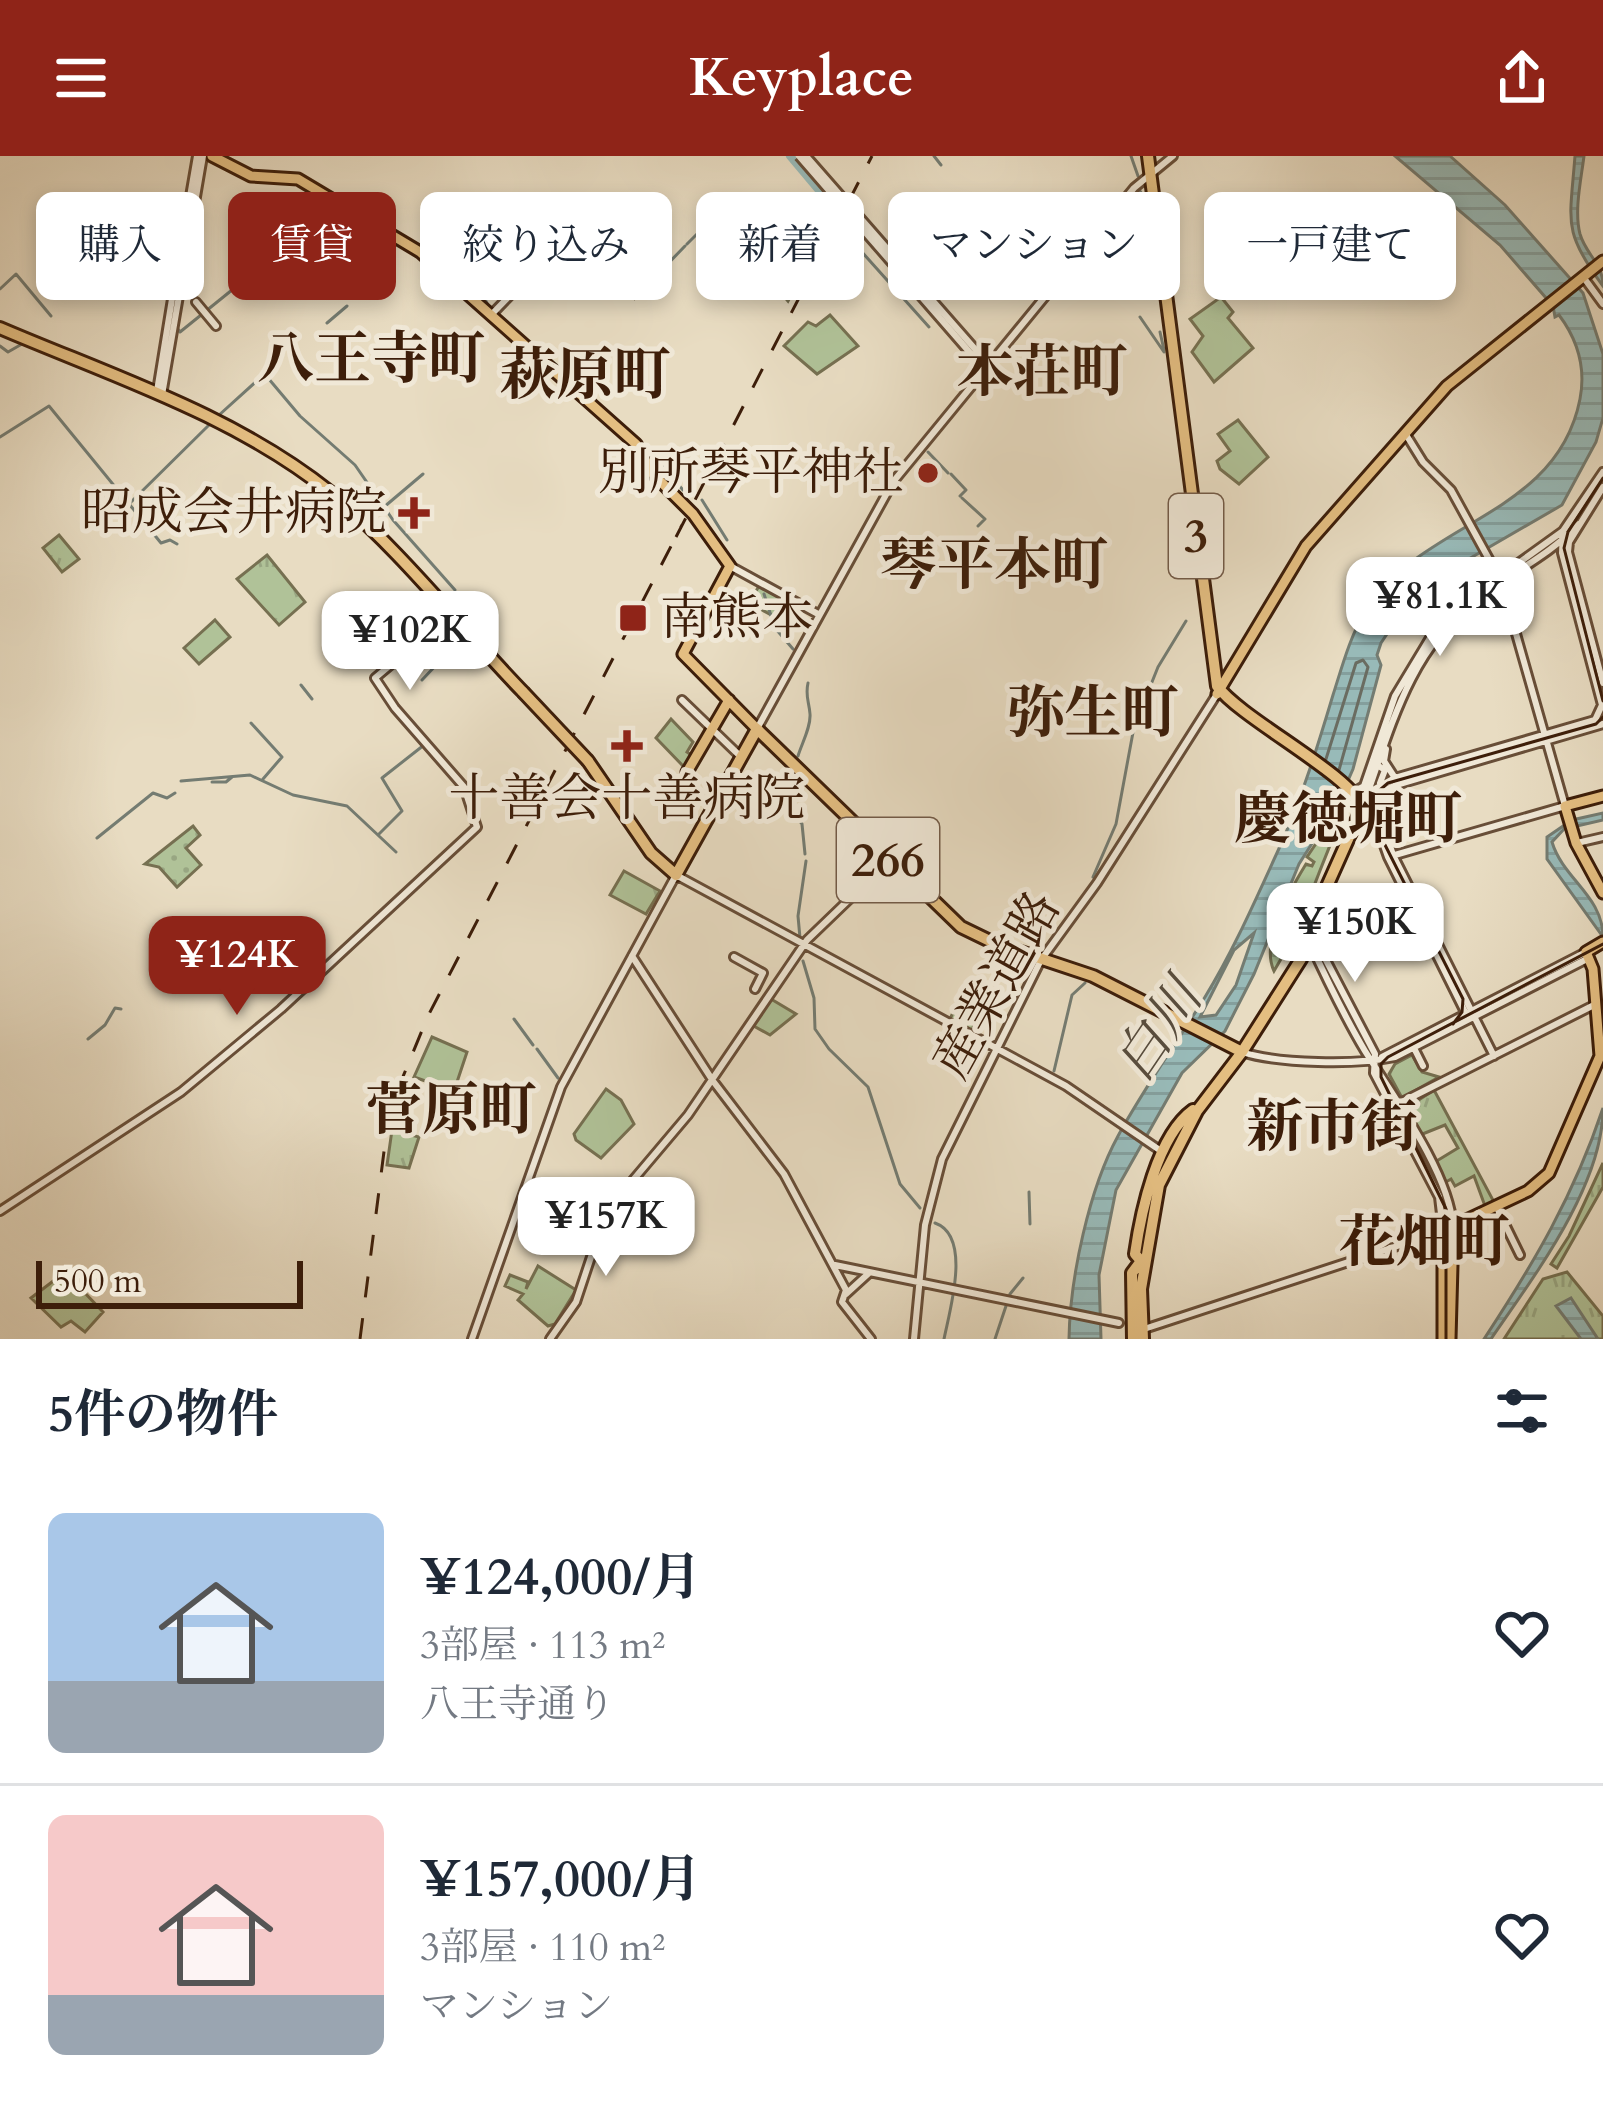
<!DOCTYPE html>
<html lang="ja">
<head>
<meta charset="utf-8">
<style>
	:root { --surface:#fff; --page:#f6f6f7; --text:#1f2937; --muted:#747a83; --line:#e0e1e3; --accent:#8f2418 }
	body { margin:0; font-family:Cardo,"Noto Serif JP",serif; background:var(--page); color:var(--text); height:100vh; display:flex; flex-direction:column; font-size:45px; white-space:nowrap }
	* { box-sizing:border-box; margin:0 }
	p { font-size:39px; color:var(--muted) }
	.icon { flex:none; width:66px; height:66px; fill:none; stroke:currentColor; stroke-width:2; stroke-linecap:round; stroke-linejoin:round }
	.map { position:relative; height:1183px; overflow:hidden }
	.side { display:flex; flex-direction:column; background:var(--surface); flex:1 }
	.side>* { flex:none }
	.hud { position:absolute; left:36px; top:36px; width:1533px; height:108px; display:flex; gap:24px }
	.scale { position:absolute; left:36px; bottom:30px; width:267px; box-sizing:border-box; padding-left:12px; border:6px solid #3d1e0a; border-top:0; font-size:33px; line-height:42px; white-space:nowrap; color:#3d1e0a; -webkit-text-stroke:9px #f0e8d7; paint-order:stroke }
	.price { position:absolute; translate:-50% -102px; padding:0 27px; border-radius:24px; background:#fff; color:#222; font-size:39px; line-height:78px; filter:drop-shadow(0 3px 6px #0008) }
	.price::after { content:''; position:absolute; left:50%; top:72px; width:36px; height:27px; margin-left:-18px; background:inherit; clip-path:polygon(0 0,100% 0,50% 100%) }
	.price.on { background:var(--accent); color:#fff }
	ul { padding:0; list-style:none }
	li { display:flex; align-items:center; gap:36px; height:300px; padding:0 48px }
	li+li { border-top:3px solid var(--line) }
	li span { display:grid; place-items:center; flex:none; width:336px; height:240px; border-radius:18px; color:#555 }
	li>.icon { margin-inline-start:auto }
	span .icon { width:144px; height:144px; fill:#fffc; stroke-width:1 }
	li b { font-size:51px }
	h2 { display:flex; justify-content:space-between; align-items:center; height:144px; padding:0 48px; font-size:51px }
	.tag { padding:0 42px; border-radius:18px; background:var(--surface); box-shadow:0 6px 18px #0003; font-size:42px; line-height:108px }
	.tag.on { background:var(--accent); color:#fff }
	header { display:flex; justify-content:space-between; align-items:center; height:156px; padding:0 48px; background:var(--accent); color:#fff; font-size:54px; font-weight:600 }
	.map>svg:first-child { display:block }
	.grass { fill:url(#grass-dots); stroke:#767051; stroke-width:3 }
	.forest { fill:url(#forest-firs); stroke:#767051; stroke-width:3 }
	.park { fill:url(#park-tufts); stroke:#767051; stroke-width:3 }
	.pitch { fill:#b0c298; stroke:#767051; stroke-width:3 }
	.water { fill:url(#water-rules); stroke:#747c72; stroke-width:3; fill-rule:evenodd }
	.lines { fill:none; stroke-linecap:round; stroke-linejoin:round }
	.shore { stroke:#6a6c61; stroke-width:3 }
	.stream { stroke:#747c72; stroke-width:3 }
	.river { stroke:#98bab8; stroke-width:8 }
	.minor-casing { stroke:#684e38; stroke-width:12 }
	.major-casing { stroke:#3d1e0a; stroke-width:15 }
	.highway-casing { stroke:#3d1e0a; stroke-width:16 }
	.minor { stroke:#f0e8d7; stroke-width:6 }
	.major { stroke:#e4be81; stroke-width:9 }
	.highway { stroke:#e4be81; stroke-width:10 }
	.tram { stroke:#3d1e0a; stroke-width:3 }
	.rail { stroke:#3d1e0a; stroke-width:3; stroke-dasharray:21 21; stroke-linecap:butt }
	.minor-bridge-casing { stroke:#684e38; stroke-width:12; stroke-linecap:butt }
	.highway-bridge-casing { stroke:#3d1e0a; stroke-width:16; stroke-linecap:butt }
	.minor-bridge { stroke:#f0e8d7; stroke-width:6 }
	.highway-bridge { stroke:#e4be81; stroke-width:10 }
	.poi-dot { fill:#8f2418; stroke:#f0e8d7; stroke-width:4.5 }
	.labels { text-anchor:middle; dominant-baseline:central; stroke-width:10; stroke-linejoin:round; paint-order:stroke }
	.shield { fill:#f0e8d7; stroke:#735b48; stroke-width:3 }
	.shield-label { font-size:48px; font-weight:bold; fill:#3d1e0a }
	.poi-label { font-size:51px; fill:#3d1e0a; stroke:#f0e8d7; text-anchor:end }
	.street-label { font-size:51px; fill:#3d1e0a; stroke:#f0e8d7 }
	.water-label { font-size:54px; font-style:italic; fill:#584d3e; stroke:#f0e8d7 }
	.quarter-label { font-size:57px; font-weight:bold; fill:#3d1e0a; stroke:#f0e8d7 }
</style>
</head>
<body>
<header><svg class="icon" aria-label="menu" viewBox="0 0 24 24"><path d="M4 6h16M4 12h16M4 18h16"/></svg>Keyplace<svg class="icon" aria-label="share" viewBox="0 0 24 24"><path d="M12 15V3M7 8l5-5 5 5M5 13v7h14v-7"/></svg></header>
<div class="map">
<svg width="1603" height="1183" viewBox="0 0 1603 1183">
	<defs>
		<pattern id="grass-dots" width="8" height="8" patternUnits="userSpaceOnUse" patternTransform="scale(3)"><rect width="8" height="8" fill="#b0c298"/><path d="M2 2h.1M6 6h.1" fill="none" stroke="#98a682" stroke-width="1.8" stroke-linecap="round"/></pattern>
		<pattern id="forest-firs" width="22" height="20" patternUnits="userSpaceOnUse" patternTransform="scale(3)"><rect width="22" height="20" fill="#b0c298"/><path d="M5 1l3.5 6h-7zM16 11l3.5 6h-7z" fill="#98a682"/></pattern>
		<pattern id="park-tufts" width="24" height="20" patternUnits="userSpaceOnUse" patternTransform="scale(3)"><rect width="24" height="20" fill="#b0c298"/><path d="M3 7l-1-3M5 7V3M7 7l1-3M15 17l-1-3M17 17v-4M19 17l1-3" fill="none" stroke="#98a682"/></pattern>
		<pattern id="water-rules" width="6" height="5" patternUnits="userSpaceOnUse" patternTransform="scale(3)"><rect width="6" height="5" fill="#98bab8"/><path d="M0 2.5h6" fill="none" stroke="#849f9d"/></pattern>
	</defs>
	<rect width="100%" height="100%" fill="#e8dcc2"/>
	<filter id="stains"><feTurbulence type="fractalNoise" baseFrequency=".00167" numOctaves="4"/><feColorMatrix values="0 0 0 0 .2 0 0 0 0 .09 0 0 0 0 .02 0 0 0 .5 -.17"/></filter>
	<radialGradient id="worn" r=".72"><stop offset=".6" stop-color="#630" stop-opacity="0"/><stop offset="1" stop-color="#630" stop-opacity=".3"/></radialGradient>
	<path class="grass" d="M193,670L200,679L186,692L201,709L177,731L159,711L145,708Z"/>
	<path class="forest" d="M1346,643C1334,689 1306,736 1299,785L1292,784L1274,815C1260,785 1289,736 1306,708L1312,710L1314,706L1307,701Z"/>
	<path class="park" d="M798,102L795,112L800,123L788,145L771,125Z
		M59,379L79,403L62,416L43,392Z
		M267,399L305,446L279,469L237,423Z
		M759,430L784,444L775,461L749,447Z
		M215,464L230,481L199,508L184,492Z
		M624,715L660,735L646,758L610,739Z
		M965,830L985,841L972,874L950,863Z
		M771,843L796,858L770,879L752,869Z
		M1412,899L1422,916L1439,921L1402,942L1389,918L1395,908Z
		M1434,934L1494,1046L1485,1050L1474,1020L1455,1030L1451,1023L1446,1026L1435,1006L1458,992L1445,969L1420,979L1404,949H1411Z
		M392,974L419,981L409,1012L387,1009Z
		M1603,1007V1031L1557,1112L1551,1108L1569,1080Z
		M1567,1116L1603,1160V1183H1504L1543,1123Z"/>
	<path class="pitch" d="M631,108L648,125L637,134L634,142L615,124Z
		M1221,141L1233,156L1228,162L1253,192L1214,226L1192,196L1203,180L1190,163Z
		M830,159L858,190L817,218L784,190L808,166L816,170Z
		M1238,264L1268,301L1239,328L1220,313L1217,305L1230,295L1218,278Z
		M671,563L693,586L687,596L693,600L684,611L656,582Z
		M432,881L467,896L454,935L414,921Z
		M606,933L621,944L634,968L601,1002L576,984L574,978Z
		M538,1110L576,1134L555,1168L548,1170L518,1144L523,1138L505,1130L510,1119L528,1126L526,1133Z
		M65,1116L103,1156L85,1176L71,1165L61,1171L31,1142Z"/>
	<path class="water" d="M1395,0H1450L1505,49L1583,137L1603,198V262L1596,286L1562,349L1417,433L1381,487L1377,499L1381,509L1353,613L1339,645L1299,708L1254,818L1225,875L1182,917L1116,1034L1099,1119L1101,1183H1069C1070,1122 1089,1033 1118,980C1144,932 1176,888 1205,841C1235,792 1258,738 1282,686C1303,638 1318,589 1333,539C1342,511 1350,480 1366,454C1421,365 1557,361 1580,243C1586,212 1577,183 1559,159L1555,161L1553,150L1500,89ZM1254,777L1236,829L1216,859L1200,861L1234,794Z
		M1575,0H1584C1581,24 1574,55 1580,78C1586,99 1603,107 1603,130C1562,75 1570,66 1575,0Z
		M1603,657V664L1564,673L1552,686C1563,723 1603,740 1603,781L1547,703V681L1572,664Z
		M1603,952C1603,1030 1534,1120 1491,1183H1484C1534,1107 1574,1039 1603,952Z
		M1571,1142L1598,1183H1581L1556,1150Z"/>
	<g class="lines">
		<path class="shore" d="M1326,603L1356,507L1363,504L1368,511L1339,614"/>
		<path class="stream" d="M934,0L941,9
			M1131,0L1138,20
			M1140,35L1146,44
			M1147,59L1155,123
			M841,69L859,92
			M246,72L244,75L247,73
			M687,88L718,57
			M861,95L929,171
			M430,99L480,134L489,151
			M656,120L685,90
			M1155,127L1157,139
			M0,133L16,118L51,160
			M1140,161L1164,196
			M327,167L347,150
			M506,167L583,231
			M177,172L180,176L253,117
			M1160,176L1164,194
			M0,190L8,196L22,188
			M218,260L260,222H268L300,260L355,309L393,364L455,434
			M0,281L49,250L161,387L170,384L177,388
			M647,293L683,334
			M928,296L948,317
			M951,318L966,334L960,340
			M962,342L985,363L978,370
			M702,344L727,384
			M130,347L210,268
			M384,351L423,318
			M764,438L775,472L793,493
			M422,524L438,507
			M301,529L312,543
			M251,567L282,601L263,623
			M798,600C802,587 811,571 810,558C809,545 805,540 808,527
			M181,625L250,619L293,639L347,650L396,696
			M212,626H226L232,621
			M793,627L787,649L802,668L805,698
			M379,678L402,655L382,622L424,589
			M97,682L153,637L167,642L175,637
			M1093,721L1116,668L1134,571L1158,511L1186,465
			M800,782L798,760L806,705
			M803,805L814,842L815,873L829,893L868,931L900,1028L920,1052
			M514,863L533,889
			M88,883L105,869L115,852L121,853
			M537,893L558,922
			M1054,915L1072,839L1085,827
			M1029,1036L1030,1068
			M935,1067C972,1080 950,1153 944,1183
			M995,1183L1010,1138L1023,1122"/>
		<path class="river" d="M790,0L832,50L823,75L800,106L802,120
			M397,460L417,481"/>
		<defs>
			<path id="minor" d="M848,48L989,209
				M188,52L197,0
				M845,53L985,214
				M1584,122L1603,148
				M196,146L216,170
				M492,158L551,97
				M157,235L179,100
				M162,239L203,0
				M1603,331L1569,386L1568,396L1603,527
				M730,410L818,458
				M682,544L740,600
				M758,571L893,326L1134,32L1173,0
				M1386,593L1384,605L1395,622
				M1377,609L1385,614L1380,627
				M1354,636L1364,630L1395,540L1433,477L1467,444L1563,375L1603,316
				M1363,650C1390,576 1407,498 1473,446C1507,419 1549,400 1579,368
				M1577,687L1603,681
				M1388,701L1565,650L1501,425L1451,334L1423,306L1405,277
				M1309,785C1326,822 1344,860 1365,895C1393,940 1450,1018 1453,1071
				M632,800L713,925L784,1018L846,1134L842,1146L871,1183
				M734,801L763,817L755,833
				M1473,862L1466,858L1388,701L1369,647L1375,633L1395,622L1595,564L1602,549L1562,397L1563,375
				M1414,892L1423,910
				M1242,896C1279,908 1357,909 1395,901L1589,802
				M1494,900L1393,699L1376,648L1384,635L1396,629L1603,568
				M1382,901L1586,796
				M1396,949L1596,848
				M1496,1050L1520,1099
				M0,1055L181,936L281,853L477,671L464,631L395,552L375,522L450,459
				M835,1109L1119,1167
				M846,1138L869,1117
				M1141,1174L1443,1075L1439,1041L1374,917L1375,898L1316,785L1314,771
				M472,1183L561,931L676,719L1066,930L1161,995
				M550,1183L576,1146L596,1086L628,1030L688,959L807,784L889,705
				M914,1183L925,1069L942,1003L1041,804L1097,727L1217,538"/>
			<path id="major" d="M212,0L251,20L298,23L420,96L636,288L653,318L693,358L730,410L683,498L757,573
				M1217,538L1306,390L1447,230L1603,105
				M687,616L729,544
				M1603,640L1565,650L1576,687L1603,737
				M1443,1183V1075L1528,1035L1549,1017L1600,900L1593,813L1586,796L1603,786
				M1450,1183L1453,1072"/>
			<path id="highway" d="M0,172C112,220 234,259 330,336C399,392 460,471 523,536
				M588,605L651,697L676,719L757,573L961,771L994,787L1093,820L1242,896
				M1133,1183L1132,1117L1141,1105L1135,1098C1141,1056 1157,980 1193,954
				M1143,1183L1141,1133L1159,1029L1197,955L1242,896L1301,803L1316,755L1362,652C1355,621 1241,563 1217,530L1148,0"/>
		</defs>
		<use href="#minor" class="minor-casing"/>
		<use href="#major" class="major-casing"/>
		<use href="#highway" class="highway-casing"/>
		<use href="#minor" class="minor"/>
		<use href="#major" class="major"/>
		<use href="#highway" class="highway"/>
		<path class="tram" d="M1603,322L1568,376L1564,392L1603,545
			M1453,868L1462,856L1463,843L1382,683L1372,657L1374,639L1388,627L1596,568L1603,561
			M1446,1183V1053L1381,921V908L1388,901L1603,788"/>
		<path class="rail" d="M676,381L872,0
			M360,1183L387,972L395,940L428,860L682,369"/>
		<defs>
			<path id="minor-bridge" d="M799,0L845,53
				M806,0L848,48"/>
			<path id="highway-bridge" d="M523,536L588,605"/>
		</defs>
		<use href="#minor-bridge" class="minor-bridge-casing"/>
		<use href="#highway-bridge" class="highway-bridge-casing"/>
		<use href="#minor-bridge" class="minor-bridge"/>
		<use href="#highway-bridge" class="highway-bridge"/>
	</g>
	<g class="poi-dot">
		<circle cx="928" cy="317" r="12"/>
		<path d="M408 339h12v12h12v12h-12v12h-12v-12h-12v-12h12z"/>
		<rect x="618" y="447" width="30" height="30" rx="6"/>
		<path d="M621 572h12v12h12v12h-12v12h-12v-12h-12v-12h12z"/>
	</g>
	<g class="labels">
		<g class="shield">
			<rect x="1169" y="338" width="54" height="84" rx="9"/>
			<rect x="837" y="662" width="102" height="84" rx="9"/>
		</g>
		<g class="shield-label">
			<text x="1196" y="380">3</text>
			<text x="888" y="704">266</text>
		</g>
		<g class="poi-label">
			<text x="904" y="317">別所琴平神社</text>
			<text x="387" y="357">昭成会井病院</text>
			<text x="660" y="462" text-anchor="start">南熊本</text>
			<text x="627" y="643" text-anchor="middle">十善会十善病院</text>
		</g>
		<g class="street-label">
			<text transform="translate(997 829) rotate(-61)">産業道路</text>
		</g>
		<g class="water-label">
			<text transform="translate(1159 875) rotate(-56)">白川</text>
		</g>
		<g class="quarter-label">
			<text x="371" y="204">八王寺町</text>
			<text x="1042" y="217">本荘町</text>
			<text x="585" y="220">萩原町</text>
			<text x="994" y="410">琴平本町</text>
			<text x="1093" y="558">弥生町</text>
			<text x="1348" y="664">慶徳堀町</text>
			<text x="451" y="955">菅原町</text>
			<text x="1332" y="972">新市街</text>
			<text x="1424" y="1087">花畑町</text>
		</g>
	</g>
	<rect width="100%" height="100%" filter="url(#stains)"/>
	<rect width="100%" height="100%" fill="url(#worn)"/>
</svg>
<div class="scale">500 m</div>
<b class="price" style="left:1440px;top:503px">¥81.1K</b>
<b class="price" style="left:410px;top:537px">¥102K</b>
<b class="price" style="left:1355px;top:829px">¥150K</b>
<b class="price on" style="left:237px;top:862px">¥124K</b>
<b class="price" style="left:606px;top:1123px">¥157K</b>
<div class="hud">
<a class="tag">購入</a>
<a class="tag on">賃貸</a>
<a class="tag">絞り込み</a>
<a class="tag">新着</a>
<a class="tag">マンション</a>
<a class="tag">一戸建て</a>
</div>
</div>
<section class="side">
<h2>5件の物件<svg class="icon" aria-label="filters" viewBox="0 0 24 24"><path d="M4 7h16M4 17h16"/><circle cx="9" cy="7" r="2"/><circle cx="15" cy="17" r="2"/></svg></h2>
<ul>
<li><span style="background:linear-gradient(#a9c7e8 70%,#9aa5b1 0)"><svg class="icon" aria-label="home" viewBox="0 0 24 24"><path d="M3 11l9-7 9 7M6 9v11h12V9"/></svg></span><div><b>¥124,000/月</b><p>3部屋 · 113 m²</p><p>八王寺通り</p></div><svg class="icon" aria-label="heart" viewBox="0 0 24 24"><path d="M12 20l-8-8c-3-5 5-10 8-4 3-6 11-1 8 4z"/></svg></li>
<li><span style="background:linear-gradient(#f6c9c9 75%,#9aa5b1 0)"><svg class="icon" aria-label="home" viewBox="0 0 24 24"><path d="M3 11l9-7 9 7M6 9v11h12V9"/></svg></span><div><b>¥157,000/月</b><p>3部屋 · 110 m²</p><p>マンション</p></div><svg class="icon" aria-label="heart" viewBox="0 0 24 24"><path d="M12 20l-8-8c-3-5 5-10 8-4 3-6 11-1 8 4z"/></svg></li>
</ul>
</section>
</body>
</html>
